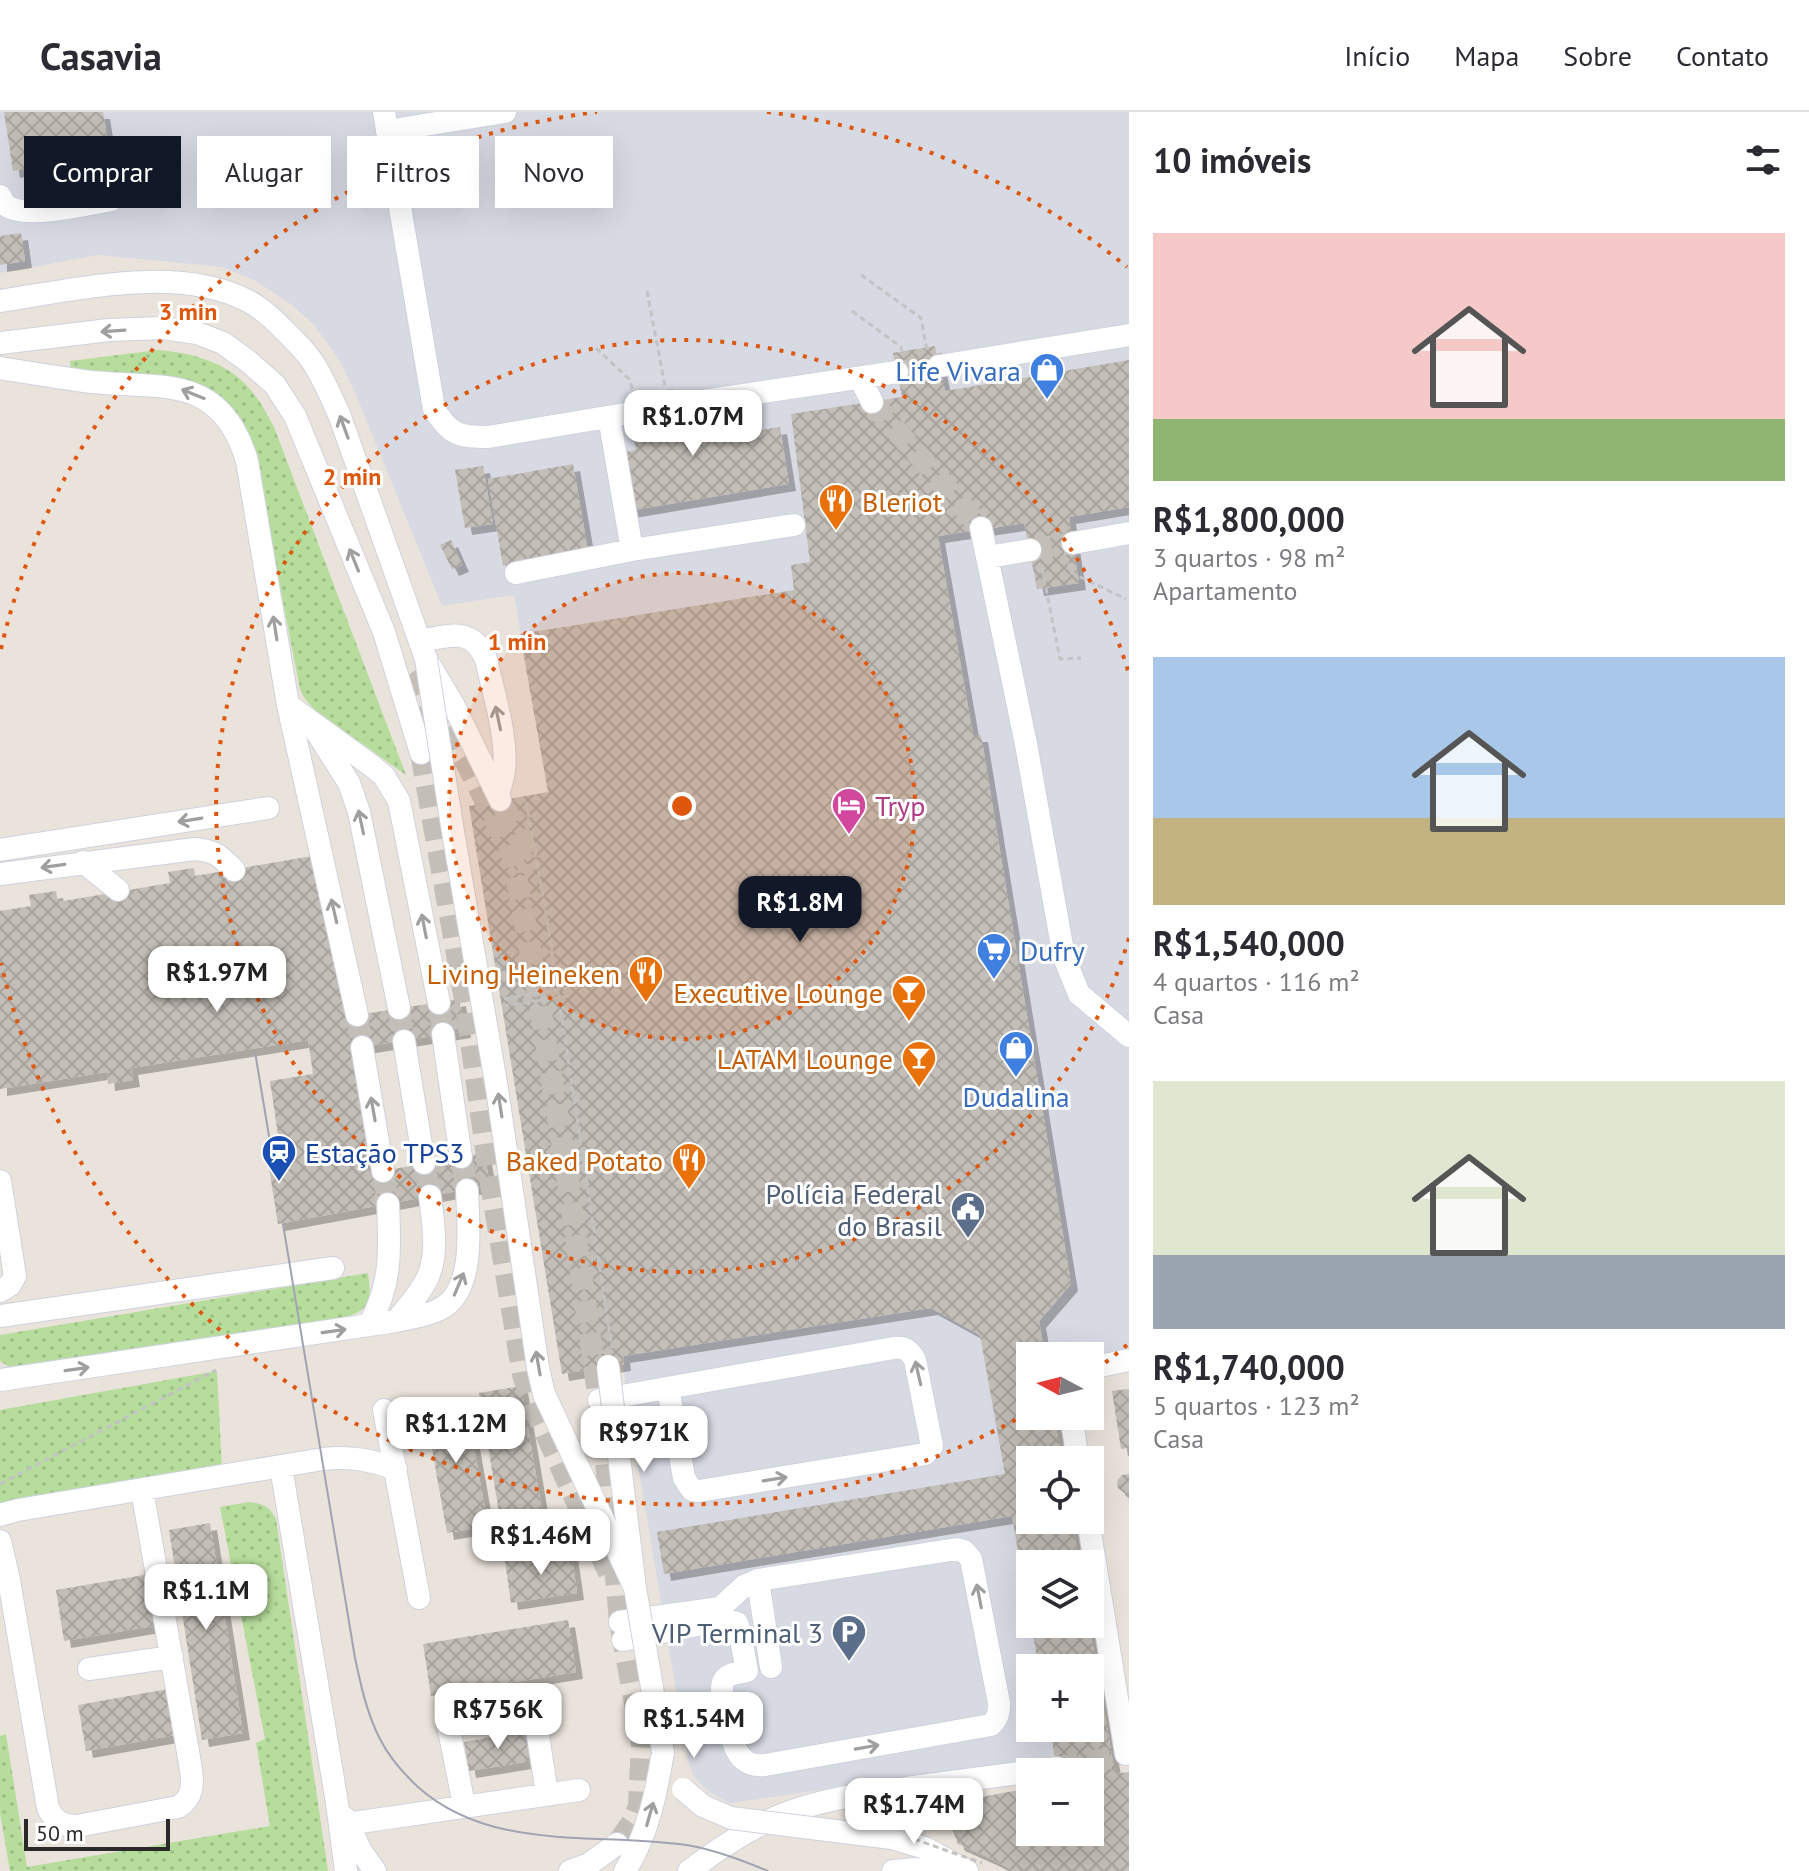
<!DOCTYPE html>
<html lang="pt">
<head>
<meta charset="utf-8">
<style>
	:root { --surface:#fff; --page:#f7f7f7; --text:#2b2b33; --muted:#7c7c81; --line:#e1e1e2; --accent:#111827 }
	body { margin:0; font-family:"PT Sans",sans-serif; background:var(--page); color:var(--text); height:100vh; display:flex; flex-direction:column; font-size:30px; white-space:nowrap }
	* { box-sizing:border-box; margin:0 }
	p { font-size:26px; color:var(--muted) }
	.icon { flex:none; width:44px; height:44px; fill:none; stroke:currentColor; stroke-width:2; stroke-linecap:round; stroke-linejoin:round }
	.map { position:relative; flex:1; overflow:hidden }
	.side { display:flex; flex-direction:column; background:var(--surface); width:680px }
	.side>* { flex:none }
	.banner { position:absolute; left:24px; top:24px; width:760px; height:72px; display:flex; gap:16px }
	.needle { width:52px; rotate:277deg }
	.tools { position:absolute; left:1016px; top:1230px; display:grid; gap:16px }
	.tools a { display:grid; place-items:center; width:88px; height:88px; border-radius:0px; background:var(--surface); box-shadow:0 8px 32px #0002; font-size:40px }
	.scale { position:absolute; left:24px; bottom:20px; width:146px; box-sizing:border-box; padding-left:8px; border:4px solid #292929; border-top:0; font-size:22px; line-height:28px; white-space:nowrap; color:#292929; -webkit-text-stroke:6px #fff; paint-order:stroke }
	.price { position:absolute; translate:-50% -68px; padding:0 18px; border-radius:16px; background:#fff; color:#222; font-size:26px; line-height:52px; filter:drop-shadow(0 2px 4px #0008) }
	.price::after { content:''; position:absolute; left:50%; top:48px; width:24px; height:18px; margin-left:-12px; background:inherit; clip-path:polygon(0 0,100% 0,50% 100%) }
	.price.selected { background:var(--accent); color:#fff }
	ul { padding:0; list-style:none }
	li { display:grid; align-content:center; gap:16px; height:424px; padding:0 24px }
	li span { display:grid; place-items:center; height:248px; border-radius:0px; color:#555 }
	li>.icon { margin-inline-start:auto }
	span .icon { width:144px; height:144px; fill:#fffc; stroke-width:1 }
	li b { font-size:34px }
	h2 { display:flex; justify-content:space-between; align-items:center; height:96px; padding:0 24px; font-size:34px }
	.pill { padding:0 28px; border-radius:0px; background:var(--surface); box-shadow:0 8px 32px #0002; font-size:28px; line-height:72px }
	.pill.selected { background:var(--accent); color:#fff }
	header { display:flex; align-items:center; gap:48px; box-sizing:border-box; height:112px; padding:0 40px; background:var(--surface); border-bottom:2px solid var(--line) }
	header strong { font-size:38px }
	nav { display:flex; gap:44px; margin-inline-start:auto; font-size:28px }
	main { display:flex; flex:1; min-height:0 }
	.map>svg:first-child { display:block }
	.airport { fill:#d7dae3; fill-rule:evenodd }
	.grass { fill:url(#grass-dots) }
	.building { fill:url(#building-cross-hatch); filter:url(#shadow) }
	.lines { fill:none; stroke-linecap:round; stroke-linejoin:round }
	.minor-tunnel { stroke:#c3beb8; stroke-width:22; stroke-dasharray:22 11; stroke-linecap:butt }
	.minor-casing { stroke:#ced2dd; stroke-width:24 }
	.path { stroke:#c3c3c3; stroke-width:3; stroke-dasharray:6 4; stroke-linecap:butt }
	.minor { stroke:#fff; stroke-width:22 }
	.tram { stroke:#9fa3b2; stroke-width:2 }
	.minor-bridge-casing { stroke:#ced2dd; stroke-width:24; stroke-linecap:butt }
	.path-bridge { stroke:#c3c3c3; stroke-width:3; stroke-dasharray:6 4; stroke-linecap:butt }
	.minor-bridge { stroke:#fff; stroke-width:22 }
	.oneway { stroke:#9f9f9f }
	.ring { fill:none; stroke:#de570d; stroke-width:4; stroke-dasharray:4 8 }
	.labels { text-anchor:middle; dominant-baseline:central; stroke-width:6; stroke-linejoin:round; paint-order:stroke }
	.shop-label { font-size:28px; fill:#366cbe; stroke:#fff; text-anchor:end }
	.food-label { font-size:28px; fill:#c56008; stroke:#fff; text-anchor:end }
	.hotel-label { font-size:28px; fill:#b23c85; stroke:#fff; text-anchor:start }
	.transit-label { font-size:28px; fill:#164399; stroke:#fff; text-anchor:start }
	.service-label { font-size:28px; fill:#4e5e75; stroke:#fff; text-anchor:end }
	.centre { fill:#de570d; stroke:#fff; stroke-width:4 }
	.ring-label { font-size:24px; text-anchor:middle; font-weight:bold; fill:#de570d; stroke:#fff; stroke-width:6; stroke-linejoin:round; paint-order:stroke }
</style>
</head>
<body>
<header>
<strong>Casavia</strong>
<nav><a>Início</a><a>Mapa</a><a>Sobre</a><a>Contato</a></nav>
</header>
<main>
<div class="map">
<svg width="1129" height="1759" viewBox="0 0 1129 1759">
	<defs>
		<pattern id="grass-dots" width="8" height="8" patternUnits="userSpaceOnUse" patternTransform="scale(2)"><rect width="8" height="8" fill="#b6dd9c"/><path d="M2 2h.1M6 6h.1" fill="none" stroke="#9cbe86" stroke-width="1.8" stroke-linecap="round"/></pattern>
		<pattern id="building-cross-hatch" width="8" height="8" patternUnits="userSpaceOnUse" patternTransform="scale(2)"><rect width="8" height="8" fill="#c3beb7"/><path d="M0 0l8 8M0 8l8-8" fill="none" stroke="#a8a39d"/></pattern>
		<filter id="shadow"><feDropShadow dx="7" dy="7" stdDeviation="0" flood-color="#0004"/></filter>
	</defs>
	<rect width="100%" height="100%" fill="#eae3dc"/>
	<path class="airport" d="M0,0H1129V1239L1090,1246V1244H1030V1304H1054L1062,1348H1030V1408H1072L1079,1452H1030V1512H1089L1109,1631L1030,1648L730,1691L709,1680L694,1665L688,1648L626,1283L623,1244L537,682L548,679L514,483L442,494L354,278L340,249L314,213L292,193L256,169L223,155L98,143L0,161ZM1030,1556H1090V1616H1030Z"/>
	<path class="grass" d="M158,238C194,241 231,251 254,282C262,292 268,304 274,315L406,663L315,598L305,587L300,577L251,325L236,301L219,286L198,272L175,266L71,258L70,249Z
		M368,1161C372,1192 370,1197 340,1208L13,1257L0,1249V1223Z
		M217,1259L222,1358L0,1393V1298Z
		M249,1390C264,1392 269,1394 276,1407L328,1759H10L0,1701V1624L6,1622L27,1755L270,1714L256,1631L265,1627L220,1395Z"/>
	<path class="building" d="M4,0H103L110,44L13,59Z
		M21,121L25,149L0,153V124Z
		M935,234L945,279L1129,248V395L1069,405L1079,471L1037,477L1024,411L938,424L973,623H981L1071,1172L1039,1209L1045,1244H1030V1304H1054L1062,1348H1030V1408H1072L1079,1452H1030V1497H1028L1012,1404L664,1462L657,1420L1005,1362L980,1223L931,1196L623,1244L624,1252L562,1262L469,694L548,680L520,522L794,478L791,453L810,450L791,302L902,285L893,241Z
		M673,277L681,331L780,315L789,372L628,399L619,341L636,338L627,284Z
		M573,352L588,439L503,454L488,367Z
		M483,354L493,412L465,416L455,358Z
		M451,428L462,453L452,457L440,433Z
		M318,743L345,905L459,887L464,919L350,937L371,1061L484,1041L490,1073L278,1112L265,1031L279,1029L270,969L313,962L308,928L131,956L133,968L108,972L107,960L0,977V799L31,794L29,783L56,779L58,790L170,771L168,760L194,756L195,764Z
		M521,1274L543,1405L501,1412L479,1281Z
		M1129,1277V1336L1121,1337L1112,1279Z
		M465,1285L488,1414L447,1421L424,1292Z
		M1129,1362V1380L1124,1381L1118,1376L1117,1369L1122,1363Z
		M210,1411L243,1621L202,1628L169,1418Z
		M571,1439L577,1481L511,1491L505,1449Z
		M150,1462L159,1513L64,1529L56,1478Z
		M568,1508L576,1560L431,1584L423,1532Z
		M1031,1512H1089L1115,1662L1129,1660V1759H1014L994,1748L958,1732L943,1692L1030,1676V1720H1090V1660H1057L1050,1616H1090V1556H1039Z
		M168,1577L176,1623L86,1639L78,1593Z
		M527,1619L531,1649L469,1659L464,1630Z"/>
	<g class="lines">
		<path class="minor-tunnel" d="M897,260L939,254
			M872,290L981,416
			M631,301L675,293
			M1030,438L1073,431
			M408,563L467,652L512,742L538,881L566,1056L599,1288L606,1350L620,1510L642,1629L639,1694L633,1709L617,1732
			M421,641L466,893L490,1066L523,1263L537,1302L609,1461
			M502,692L523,729L529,759
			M439,891L443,922
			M399,896L404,929
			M357,903L362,935
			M461,1045L467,1078
			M424,1051L430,1084
			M383,1059L388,1092
			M1057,1656L1110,1646"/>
		<defs>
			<path id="minor" d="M384,0L434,297C450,323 459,325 488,325L631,301
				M387,19L505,0
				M0,84C2,88 3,91 7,94C25,107 89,92 111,88
				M0,189C76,178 176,152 248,189C260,195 272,206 282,216C293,227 306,239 314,252C324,268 331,285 339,302L426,547L454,594L500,688
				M0,231L109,218L163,216L197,221L223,231L249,250L275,273L295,304L384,520L421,641
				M939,254L1129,223
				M0,256C31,261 61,266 92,270C164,277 221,262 247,349L288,593L357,903
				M860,266L872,290
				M675,293L897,260
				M609,305L632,438
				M981,416L1026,632L1064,845L1079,882L1129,924
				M1073,431L1129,421
				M988,445L1030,438
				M516,461L632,438L794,413
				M420,529C449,524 472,514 486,547C493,579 508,626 504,659C503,667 500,675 498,683
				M288,593L372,654L384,664L399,689L439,891
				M316,619L349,671L359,700L399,896
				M0,738L268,696
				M83,750L118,778
				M0,762L195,737C216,739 220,744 234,758
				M443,922L461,1045
				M404,929L424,1051
				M362,935L383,1059
				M0,1069L15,1164L10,1173L0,1179
				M0,1204L333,1156
				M396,1209C407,1196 419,1183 427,1167C439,1142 433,1111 430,1084
				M369,1213C392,1173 390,1137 388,1092
				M1090,1256L1129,1248
				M0,1268L396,1209C410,1206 426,1204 438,1198C477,1181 468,1112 467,1078
				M599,1288L894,1236C906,1235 910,1239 915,1248L932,1334L925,1342L699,1379L692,1378L684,1366L668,1276
				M384,1298L419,1486
				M1071,1304L1078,1348
				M281,1355L337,1691L346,1759
				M0,1403L18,1398L323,1347C350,1344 371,1348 396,1357
				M1088,1408L1126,1642
				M0,1429L9,1468L48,1696C55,1710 62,1714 77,1714L178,1695C193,1686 193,1673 191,1657L142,1378
				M758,1468L771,1555
				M620,1510L720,1496L744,1474L758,1468L957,1437L964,1439L971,1447L999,1591C999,1601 998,1606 991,1613L765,1653C756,1654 749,1653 742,1646C732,1637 716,1579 724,1568C728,1561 740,1561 747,1559L739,1517L737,1511L726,1507L623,1528
				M89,1557L172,1545
				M533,1593L547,1681
				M447,1608L464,1693
				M345,1706L361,1739L375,1759
				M340,1713L579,1678
				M892,1726L925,1736L967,1759
				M570,1759L589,1752L617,1732
				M625,1759C648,1722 656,1682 663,1640
				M689,1759C718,1737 749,1716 784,1702C828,1685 876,1680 922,1674C967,1668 1012,1662 1057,1656
				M893,1759L915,1757L937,1759"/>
		</defs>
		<use href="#minor" class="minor-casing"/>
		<path class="path" d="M861,163L921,206L927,239
			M647,179L665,274
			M852,199L901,235L902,239
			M596,236L630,268L633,280
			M1069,451L1070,460L1126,487
			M1042,456L1060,547L1081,546
			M526,690L545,795L612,1236
			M504,887L567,876
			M503,894L568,884
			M574,989L583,988
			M530,1061L594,1052
			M0,1372L216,1258"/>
		<use href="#minor" class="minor"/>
		<path class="tram" d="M255,940L270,1030
			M283,1112L355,1546C361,1574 367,1602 380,1627C389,1645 404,1662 418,1675C493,1742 600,1719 692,1734C718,1739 744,1749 768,1759"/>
		<defs>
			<path id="minor-bridge" d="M426,547L453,720L497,977L538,1256L544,1282L635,1476
				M608,1254L635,1476L663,1640
				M683,1677L703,1694L731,1706L892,1726"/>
		</defs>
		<use href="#minor-bridge" class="minor-bridge-casing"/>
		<path class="path-bridge" d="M529,1054L593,1044
			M914,1727L982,1751"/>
		<use href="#minor-bridge" class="minor-bridge"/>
	</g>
	<defs><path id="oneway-shaft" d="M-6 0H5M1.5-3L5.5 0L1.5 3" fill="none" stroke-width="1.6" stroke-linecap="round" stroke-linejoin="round" transform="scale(2)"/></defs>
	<g class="oneway">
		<use href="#oneway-shaft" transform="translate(113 219) rotate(176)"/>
		<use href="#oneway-shaft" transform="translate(193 282) rotate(-158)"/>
		<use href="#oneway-shaft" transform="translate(344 315) rotate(-110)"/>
		<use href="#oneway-shaft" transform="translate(354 448) rotate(-112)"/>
		<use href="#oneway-shaft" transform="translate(275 516) rotate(-99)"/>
		<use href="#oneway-shaft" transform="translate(498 606) rotate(-102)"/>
		<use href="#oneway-shaft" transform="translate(190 708) rotate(171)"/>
		<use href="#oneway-shaft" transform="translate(361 710) rotate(-102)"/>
		<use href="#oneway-shaft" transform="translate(53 754) rotate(172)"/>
		<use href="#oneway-shaft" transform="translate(334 799) rotate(-103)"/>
		<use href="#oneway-shaft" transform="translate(424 814) rotate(-101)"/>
		<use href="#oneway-shaft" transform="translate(500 993) rotate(-99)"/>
		<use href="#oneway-shaft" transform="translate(373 997) rotate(-100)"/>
		<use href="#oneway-shaft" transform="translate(459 1172) rotate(-67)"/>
		<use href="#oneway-shaft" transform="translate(334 1219) rotate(-8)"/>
		<use href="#oneway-shaft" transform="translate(538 1251) rotate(-100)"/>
		<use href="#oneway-shaft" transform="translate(77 1257) rotate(-8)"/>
		<use href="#oneway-shaft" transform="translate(918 1261) rotate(-103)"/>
		<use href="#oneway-shaft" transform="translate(775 1367) rotate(-9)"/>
		<use href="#oneway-shaft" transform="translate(979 1484) rotate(-101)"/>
		<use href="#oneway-shaft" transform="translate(867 1635) rotate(-10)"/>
		<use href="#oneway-shaft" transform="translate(650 1702) rotate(-74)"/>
	</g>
	<circle cx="682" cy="694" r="233" fill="#de570d" fill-opacity=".12"/>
	<g class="ring">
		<circle cx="682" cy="694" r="233"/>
		<path d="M1129 826A466 466 0 1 1 1129 562"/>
		<path d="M1127 1233A699 699 0 0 1 1093 1260M1026 1302A699 699 0 0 1 1 851M1 537A699 699 0 0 1 597 0M767 0A699 699 0 0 1 1127 155"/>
	</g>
	<defs>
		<symbol id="shop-pin" viewBox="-11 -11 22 30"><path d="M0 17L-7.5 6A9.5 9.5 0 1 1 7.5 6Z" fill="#3f7fe0" stroke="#fff"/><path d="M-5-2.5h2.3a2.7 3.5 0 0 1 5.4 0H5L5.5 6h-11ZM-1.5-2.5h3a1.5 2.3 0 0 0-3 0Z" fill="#fff"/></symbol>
		<symbol id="restaurant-pin" viewBox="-11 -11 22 30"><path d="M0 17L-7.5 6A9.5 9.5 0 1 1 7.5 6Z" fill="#e8710a" stroke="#fff"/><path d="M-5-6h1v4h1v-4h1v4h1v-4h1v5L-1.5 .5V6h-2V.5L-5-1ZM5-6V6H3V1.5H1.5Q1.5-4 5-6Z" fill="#fff"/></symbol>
		<symbol id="hotel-pin" viewBox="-11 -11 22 30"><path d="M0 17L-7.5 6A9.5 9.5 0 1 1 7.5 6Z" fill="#d1479c" stroke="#fff"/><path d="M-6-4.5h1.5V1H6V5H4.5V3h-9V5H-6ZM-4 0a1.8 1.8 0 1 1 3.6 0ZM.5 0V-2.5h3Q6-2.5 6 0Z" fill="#fff"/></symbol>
		<symbol id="supermarket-pin" viewBox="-11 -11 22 30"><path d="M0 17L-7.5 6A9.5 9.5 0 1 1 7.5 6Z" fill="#3f7fe0" stroke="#fff"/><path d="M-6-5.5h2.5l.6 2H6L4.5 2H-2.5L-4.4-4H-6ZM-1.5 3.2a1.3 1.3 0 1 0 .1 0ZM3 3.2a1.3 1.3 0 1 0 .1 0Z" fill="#fff"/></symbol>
		<symbol id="bar-pin" viewBox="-11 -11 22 30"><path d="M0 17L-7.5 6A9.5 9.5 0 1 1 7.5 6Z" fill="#e8710a" stroke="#fff"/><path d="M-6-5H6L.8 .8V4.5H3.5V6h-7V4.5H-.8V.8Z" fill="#fff"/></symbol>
		<symbol id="station-pin" viewBox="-11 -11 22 30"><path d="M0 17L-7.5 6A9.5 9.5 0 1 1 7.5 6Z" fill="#1a4fb4" stroke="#fff"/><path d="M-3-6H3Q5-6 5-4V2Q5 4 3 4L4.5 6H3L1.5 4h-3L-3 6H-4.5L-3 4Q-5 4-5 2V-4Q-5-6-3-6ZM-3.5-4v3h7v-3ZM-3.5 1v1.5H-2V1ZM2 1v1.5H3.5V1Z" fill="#fff"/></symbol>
		<symbol id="civic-pin" viewBox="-11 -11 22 30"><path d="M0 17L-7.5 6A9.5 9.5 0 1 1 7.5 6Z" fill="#5c6f8a" stroke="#fff"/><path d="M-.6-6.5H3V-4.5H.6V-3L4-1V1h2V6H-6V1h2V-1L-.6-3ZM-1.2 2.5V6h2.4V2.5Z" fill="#fff"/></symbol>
		<symbol id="parking-pin" viewBox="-11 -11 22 30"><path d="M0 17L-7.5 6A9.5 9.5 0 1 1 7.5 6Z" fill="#5c6f8a" stroke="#fff"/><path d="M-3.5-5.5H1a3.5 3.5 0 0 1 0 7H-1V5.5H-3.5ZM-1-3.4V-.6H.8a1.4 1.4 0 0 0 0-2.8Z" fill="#fff"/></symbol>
	</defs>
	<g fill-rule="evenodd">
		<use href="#shop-pin" x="1027" y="238" width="40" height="54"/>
		<use href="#restaurant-pin" x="816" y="369" width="40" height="54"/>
		<use href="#hotel-pin" x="829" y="673" width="40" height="54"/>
		<use href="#supermarket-pin" x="974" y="818" width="40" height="54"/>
		<use href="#restaurant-pin" x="626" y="841" width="40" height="54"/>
		<use href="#bar-pin" x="889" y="860" width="40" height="54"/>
		<use href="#shop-pin" x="996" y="916" width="40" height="54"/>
		<use href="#bar-pin" x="899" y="926" width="40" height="54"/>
		<use href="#station-pin" x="259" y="1020" width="40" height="54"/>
		<use href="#restaurant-pin" x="669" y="1028" width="40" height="54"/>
		<use href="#civic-pin" x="948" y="1077" width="40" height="54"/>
		<use href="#parking-pin" x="829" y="1500" width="40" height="54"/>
	</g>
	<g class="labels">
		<g class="shop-label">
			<text x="1021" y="258">Life Vivara</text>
			<text x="1020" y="838" text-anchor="start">Dufry</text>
			<text x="1016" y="984" text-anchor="middle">Dudalina</text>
		</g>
		<g class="food-label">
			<text x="862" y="389" text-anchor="start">Bleriot</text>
			<text x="620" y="861">Living Heineken</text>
			<text x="883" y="880">Executive Lounge</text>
			<text x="893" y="946">LATAM Lounge</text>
			<text x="663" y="1048">Baked Potato</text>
		</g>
		<g class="hotel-label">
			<text x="875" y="693">Tryp</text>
		</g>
		<g class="transit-label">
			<text x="305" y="1040">Estação TPS3</text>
		</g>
		<g class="service-label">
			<text x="942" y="1081">Polícia Federal<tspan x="942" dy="32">do Brasil</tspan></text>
			<text x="823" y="1520">VIP Terminal 3</text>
		</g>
	</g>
	<circle cx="682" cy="694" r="12" class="centre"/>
	<g class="ring-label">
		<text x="188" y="208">3 min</text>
		<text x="352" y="373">2 min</text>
		<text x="517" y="538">1 min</text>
	</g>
</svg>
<div class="tools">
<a><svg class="needle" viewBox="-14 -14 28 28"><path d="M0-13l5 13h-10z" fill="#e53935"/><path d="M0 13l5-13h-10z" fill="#7c7c81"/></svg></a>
<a><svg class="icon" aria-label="locate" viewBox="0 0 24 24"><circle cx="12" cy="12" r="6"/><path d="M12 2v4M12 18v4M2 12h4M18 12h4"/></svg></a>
<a><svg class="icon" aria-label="layers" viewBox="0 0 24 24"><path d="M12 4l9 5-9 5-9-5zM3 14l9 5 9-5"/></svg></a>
<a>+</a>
<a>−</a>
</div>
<div class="scale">50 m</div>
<b class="price" style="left:693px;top:346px">R$1.07M</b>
<b class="price selected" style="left:800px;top:832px">R$1.8M</b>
<b class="price" style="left:217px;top:902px">R$1.97M</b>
<b class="price" style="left:456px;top:1353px">R$1.12M</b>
<b class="price" style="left:644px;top:1362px">R$971K</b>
<b class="price" style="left:541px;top:1465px">R$1.46M</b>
<b class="price" style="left:206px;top:1520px">R$1.1M</b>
<b class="price" style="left:498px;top:1639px">R$756K</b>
<b class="price" style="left:694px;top:1648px">R$1.54M</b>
<b class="price" style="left:914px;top:1734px">R$1.74M</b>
<div class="banner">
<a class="pill selected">Comprar</a>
<a class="pill">Alugar</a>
<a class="pill">Filtros</a>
<a class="pill">Novo</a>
</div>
</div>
<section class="side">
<h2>10 imóveis<svg class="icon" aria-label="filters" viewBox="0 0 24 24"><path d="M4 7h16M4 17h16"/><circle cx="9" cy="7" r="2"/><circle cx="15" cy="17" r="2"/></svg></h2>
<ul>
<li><span style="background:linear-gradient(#f6c9c9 75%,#8fb573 0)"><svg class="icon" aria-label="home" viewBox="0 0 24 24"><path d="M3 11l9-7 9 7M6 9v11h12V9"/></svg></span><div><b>R$1,800,000</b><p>3 quartos · 98 m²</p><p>Apartamento</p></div></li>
<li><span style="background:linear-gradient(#a9c7e8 65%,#c2b280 0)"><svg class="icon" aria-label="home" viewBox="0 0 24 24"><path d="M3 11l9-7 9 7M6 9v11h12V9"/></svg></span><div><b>R$1,540,000</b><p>4 quartos · 116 m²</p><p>Casa</p></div></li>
<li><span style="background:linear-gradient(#dfe7d0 70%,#9aa5b1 0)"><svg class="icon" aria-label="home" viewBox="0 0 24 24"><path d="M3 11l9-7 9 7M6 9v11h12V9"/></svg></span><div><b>R$1,740,000</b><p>5 quartos · 123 m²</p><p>Casa</p></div></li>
</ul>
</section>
</main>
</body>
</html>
